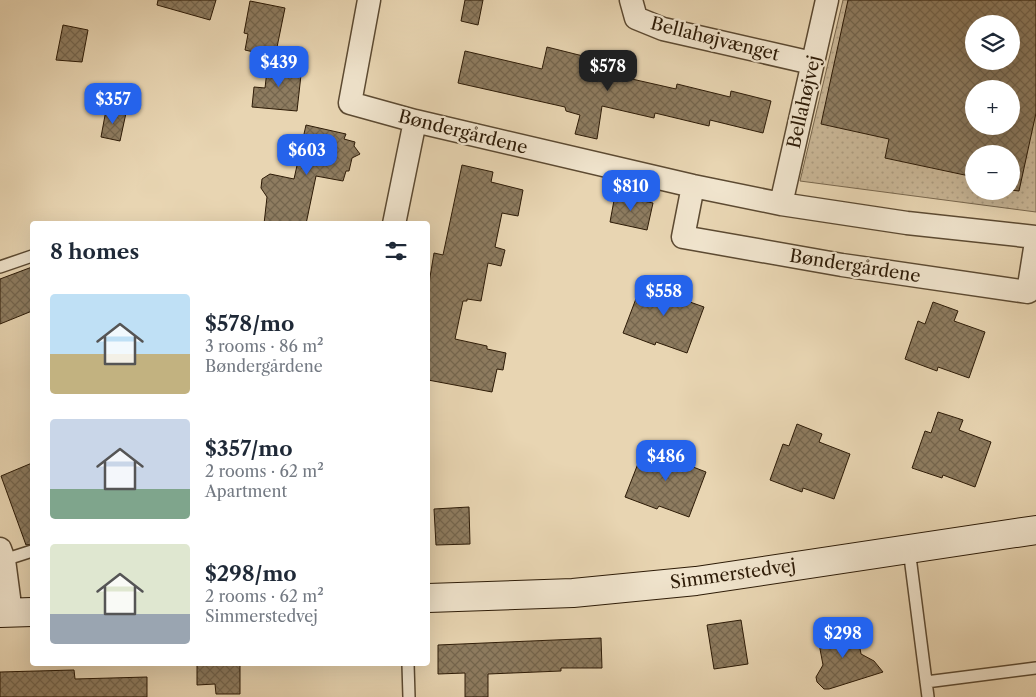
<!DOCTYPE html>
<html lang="en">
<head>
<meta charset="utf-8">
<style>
	:root { --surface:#fff; --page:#f6f6f7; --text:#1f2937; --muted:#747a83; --accent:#2563eb }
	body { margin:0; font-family:"Libre Caslon Text",serif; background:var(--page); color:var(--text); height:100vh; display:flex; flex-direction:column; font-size:19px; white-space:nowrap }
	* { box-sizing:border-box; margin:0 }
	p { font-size:16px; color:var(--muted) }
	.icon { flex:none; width:28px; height:28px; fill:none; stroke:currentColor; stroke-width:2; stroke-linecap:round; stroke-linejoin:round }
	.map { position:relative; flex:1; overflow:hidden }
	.side { position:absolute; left:30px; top:221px; width:400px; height:445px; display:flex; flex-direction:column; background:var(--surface); border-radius:5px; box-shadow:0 5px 20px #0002 }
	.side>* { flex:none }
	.fabs { position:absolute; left:965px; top:15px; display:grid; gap:10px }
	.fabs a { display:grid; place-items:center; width:55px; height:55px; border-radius:50%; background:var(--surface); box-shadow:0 5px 20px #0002; font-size:25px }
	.price { position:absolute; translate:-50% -42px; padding:0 11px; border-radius:10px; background:var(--accent); color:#fff; font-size:16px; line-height:32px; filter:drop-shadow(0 1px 2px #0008) }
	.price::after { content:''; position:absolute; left:50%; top:30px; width:15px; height:11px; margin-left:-8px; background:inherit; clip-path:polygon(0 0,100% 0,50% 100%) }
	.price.on { background:#222; color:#fff }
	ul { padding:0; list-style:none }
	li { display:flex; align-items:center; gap:15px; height:125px; padding:0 20px }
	li span { display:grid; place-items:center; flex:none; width:140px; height:100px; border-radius:5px; color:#555 }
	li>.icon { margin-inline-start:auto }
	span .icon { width:60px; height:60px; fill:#fffc; stroke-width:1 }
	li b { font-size:21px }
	h2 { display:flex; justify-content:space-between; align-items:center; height:60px; padding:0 20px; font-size:21px }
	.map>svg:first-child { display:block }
	.grass { fill:url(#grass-dots); stroke:#7a684e; fill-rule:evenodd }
	.building { fill:url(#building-cross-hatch); stroke:#2d1b07; fill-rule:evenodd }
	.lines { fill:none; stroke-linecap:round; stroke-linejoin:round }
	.lane-casing { stroke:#5c4a32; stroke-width:14 }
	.street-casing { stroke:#5c4a32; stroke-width:25 }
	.secondary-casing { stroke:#2d1b07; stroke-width:30 }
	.lane { stroke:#f0e4cd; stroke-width:11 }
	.street { stroke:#f0e4cd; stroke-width:22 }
	.secondary { stroke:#f0e4cd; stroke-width:28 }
	.labels { text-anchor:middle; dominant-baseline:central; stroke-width:4.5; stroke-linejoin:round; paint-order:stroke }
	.street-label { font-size:18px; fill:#2d1b07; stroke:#f0e4cd }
</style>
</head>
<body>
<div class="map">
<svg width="1036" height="697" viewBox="0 0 1036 697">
	<defs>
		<pattern id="grass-dots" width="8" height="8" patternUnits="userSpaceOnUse" patternTransform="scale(1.25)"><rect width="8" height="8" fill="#c8b595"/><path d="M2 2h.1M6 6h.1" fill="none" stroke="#ac9b7f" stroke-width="1.8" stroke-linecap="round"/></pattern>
		<pattern id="building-cross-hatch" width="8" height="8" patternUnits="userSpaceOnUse" patternTransform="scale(1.25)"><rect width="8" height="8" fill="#8e7c60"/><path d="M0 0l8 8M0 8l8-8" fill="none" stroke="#74654d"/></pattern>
	</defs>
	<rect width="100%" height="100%" fill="#e8d5b2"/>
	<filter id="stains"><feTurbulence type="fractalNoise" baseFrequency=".004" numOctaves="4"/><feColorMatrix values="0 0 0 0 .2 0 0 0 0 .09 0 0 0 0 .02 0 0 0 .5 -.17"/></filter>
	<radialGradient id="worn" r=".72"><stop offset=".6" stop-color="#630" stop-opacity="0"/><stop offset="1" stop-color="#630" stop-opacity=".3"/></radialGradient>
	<path class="grass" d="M843,0H1036V212L800,181ZM974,24H1011V61H974ZM974,89H1011V126H974ZM974,154H1011V191H974Z"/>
	<path class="building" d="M158,0H216L210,20L157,5Z
		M465,0H483L478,25L461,21Z
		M848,0H1036V113L1019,191L1011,190V154H974V177L885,158L889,139L821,124ZM974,24H1011V61H974ZM974,89H1011V126H974Z
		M250,1L285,8L275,57L245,50L248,34L244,33Z
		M63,25L88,30L82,62L56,60Z
		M547,47L603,61L601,72L676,89L677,84L730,97L731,91L771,101L763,133L710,120L709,126L655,113L654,118L602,106L597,139L575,134L580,115L566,111L565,107L458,83L465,51L542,69Z
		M268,62L302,66L297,111L252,107L254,87L265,88Z
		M106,110L126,113L120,141L101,137Z
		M306,125L346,134L344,139L355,142L354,146L360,154L352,158L349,171H346L343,181L316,176L306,224H264L267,197L261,188L262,179L270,174L294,179Z
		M462,165L493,172L491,182L523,190L518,216L502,213L495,247L505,250L501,266L488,263L481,301L467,299V301H463L455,339L487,346V349L506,353L503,370L497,369L492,392L428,380V289L434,253L443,255Z
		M615,195L653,203L647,230L610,222Z
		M32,267V311L0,324V279Z
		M651,277L677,286L673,296L704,307L687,353L656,342L655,345L623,333L637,296L643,298Z
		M933,302L958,311L954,321L985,332L969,378L938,367L937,371L905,359L918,321L925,324Z
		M938,412L963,420L959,430L991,442L975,487L943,475L942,478L912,468L925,431L931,433Z
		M797,424L822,434L819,442L850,454L834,499L803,488L802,492L770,480L783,444L789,446Z
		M653,442L678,451L675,460L706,472L689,517L659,506L657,509L625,497L639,461L645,463Z
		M32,463V544L26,545L1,476Z
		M469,507L470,544L436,545L434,509Z
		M741,620L748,664L714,669L707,625Z
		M856,626L861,654L874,661L883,672L829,689H824L817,682L816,677L823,665L817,633Z
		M601,638L602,668H561V671L488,674V697H465V673L438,674V645Z
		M197,664H240V694H216L215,684L197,685Z
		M74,670L75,679L147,677V697H0V672Z"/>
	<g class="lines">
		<defs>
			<path id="lane" d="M0,267L32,256
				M909,549L928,697
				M4,560L32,551
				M408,664L409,697
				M926,682L1036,668"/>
			<path id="street" d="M369,0L350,103L415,121L693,186L781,204L907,223L1036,237
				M631,0L636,18L663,29L812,63
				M693,186L683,237L842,265L1028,292L1036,242
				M781,204L827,0
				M394,224L415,121
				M0,549L4,560L11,613"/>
			<path id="secondary" d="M428,598L573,593L696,581L1036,530
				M0,613L32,612"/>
		</defs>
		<use href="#lane" class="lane-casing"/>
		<use href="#street" class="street-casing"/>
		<use href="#secondary" class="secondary-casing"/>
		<use href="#lane" class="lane"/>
		<use href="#street" class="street"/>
		<use href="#secondary" class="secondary"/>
	</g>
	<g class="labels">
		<g class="street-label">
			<text transform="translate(715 39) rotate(14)">Bellahøjvænget</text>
			<text transform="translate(804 102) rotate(-77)">Bellahøjvej</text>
			<text transform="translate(463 132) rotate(14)">Bøndergårdene</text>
			<text transform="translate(855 266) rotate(9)">Bøndergårdene</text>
			<text transform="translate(733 574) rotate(-8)">Simmerstedvej</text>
		</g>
	</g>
	<rect width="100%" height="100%" filter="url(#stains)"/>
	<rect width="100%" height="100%" fill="url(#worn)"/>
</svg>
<div class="fabs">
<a><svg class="icon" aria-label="layers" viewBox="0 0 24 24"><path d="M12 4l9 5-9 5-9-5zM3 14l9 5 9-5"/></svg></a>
<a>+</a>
<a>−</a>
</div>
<b class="price" style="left:279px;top:88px">$439</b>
<b class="price on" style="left:608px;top:92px">$578</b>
<b class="price" style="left:113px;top:125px">$357</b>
<b class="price" style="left:307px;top:176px">$603</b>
<b class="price" style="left:631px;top:212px">$810</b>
<b class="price" style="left:664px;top:317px">$558</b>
<b class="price" style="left:666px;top:482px">$486</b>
<b class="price" style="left:843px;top:659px">$298</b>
<section class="side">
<h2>8 homes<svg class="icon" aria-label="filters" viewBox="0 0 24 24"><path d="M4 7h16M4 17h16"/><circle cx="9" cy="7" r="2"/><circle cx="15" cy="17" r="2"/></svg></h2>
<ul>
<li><span style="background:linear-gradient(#bfe0f5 60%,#c2b280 0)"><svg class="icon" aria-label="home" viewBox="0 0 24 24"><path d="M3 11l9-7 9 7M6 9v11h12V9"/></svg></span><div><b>$578/mo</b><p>3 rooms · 86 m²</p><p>Bøndergårdene</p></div></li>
<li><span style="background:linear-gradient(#c9d6e8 70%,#7fa58c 0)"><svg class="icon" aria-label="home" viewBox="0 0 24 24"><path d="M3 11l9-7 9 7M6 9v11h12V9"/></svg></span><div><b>$357/mo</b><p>2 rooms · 62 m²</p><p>Apartment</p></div></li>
<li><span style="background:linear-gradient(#dfe7d0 70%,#9aa5b1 0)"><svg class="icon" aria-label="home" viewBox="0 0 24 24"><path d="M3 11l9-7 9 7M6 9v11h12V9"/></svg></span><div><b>$298/mo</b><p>2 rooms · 62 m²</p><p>Simmerstedvej</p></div></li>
</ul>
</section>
</div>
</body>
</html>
